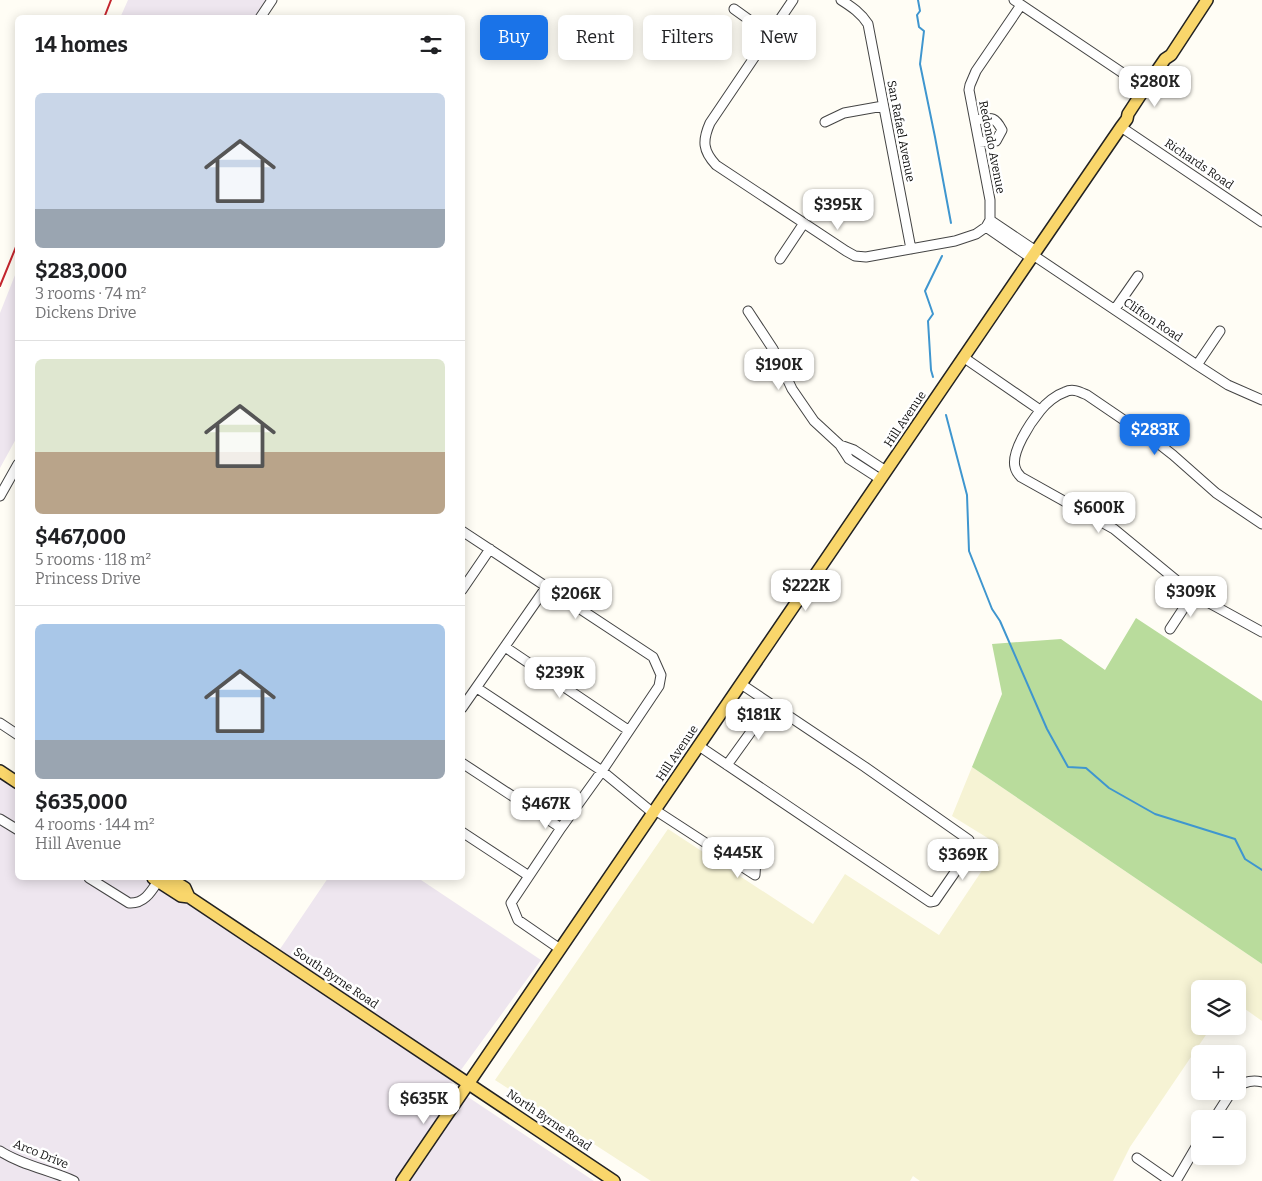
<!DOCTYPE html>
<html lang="en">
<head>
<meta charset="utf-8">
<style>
	:root { --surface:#fff; --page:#f2f2f2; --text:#202124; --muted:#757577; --line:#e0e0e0; --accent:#1a73e8 }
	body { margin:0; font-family:Bitter,serif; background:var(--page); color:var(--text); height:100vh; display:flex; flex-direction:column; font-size:19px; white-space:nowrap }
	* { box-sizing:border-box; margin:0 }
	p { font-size:16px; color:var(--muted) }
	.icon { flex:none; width:28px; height:28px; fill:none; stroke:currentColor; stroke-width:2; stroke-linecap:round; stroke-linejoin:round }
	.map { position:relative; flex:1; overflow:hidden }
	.sheet { position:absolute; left:15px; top:15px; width:450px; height:865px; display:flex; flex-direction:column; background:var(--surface); border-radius:8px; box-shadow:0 2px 12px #0003 }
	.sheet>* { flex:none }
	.top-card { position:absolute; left:480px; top:15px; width:475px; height:45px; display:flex; gap:10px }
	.controls { position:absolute; left:1191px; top:980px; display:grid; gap:10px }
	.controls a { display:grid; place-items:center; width:55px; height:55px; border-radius:8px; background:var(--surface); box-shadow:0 2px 12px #0003; font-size:25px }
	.price { position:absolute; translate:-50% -42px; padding:0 11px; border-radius:10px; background:#fff; color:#222; font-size:16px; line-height:32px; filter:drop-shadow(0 1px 2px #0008) }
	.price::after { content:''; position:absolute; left:50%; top:30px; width:15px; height:11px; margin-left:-8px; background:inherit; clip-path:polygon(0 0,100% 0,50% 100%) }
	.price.on { background:var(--accent); color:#fff }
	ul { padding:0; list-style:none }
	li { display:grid; align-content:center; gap:10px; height:265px; padding:0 20px }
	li+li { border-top:1px solid var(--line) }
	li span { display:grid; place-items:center; height:155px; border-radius:8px; color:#555 }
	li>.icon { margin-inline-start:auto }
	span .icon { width:90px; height:90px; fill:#fffc; stroke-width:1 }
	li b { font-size:21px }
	h2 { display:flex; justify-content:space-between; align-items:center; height:60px; padding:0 20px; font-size:21px }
	.tag { padding:0 18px; border-radius:8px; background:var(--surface); box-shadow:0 2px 12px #0003; font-size:18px; line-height:45px }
	.tag.on { background:var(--accent); color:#fff }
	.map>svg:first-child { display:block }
	.industrial { fill:#eee6ef }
	.farmland { fill:#f6f3d4 }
	.forest { fill:#b9dc9c }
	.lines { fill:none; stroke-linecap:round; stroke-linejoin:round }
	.stream { stroke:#3f96cf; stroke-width:2 }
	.minor-casing { stroke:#444; stroke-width:11 }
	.major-casing { stroke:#222; stroke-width:14 }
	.minor { stroke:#fff; stroke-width:9 }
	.major { stroke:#f9d66b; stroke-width:11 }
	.rail { stroke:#c4262e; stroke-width:2 }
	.labels { text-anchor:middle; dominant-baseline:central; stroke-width:5; stroke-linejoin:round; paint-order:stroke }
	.street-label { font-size:12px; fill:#111; stroke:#fff }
</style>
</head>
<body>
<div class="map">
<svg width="1262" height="1181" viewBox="0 0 1262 1181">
	<rect width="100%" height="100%" fill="#fffdf5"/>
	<path class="industrial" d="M128,0H268L258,17L120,18Z
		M17,270V437L0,468V313Z
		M0,778L17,790L18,878H142L154,886L215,914L276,955L328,878H418L541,960L450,1085L594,1181H0Z"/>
	<path class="farmland" d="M972,767L1262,964V1021L1238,1004V989H1200V1026H1212L1130,1147L1113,1181H920L913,1176L910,1181H651L495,1080L668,829L813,924L845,874L939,935L999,845L952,816Z"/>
	<path class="forest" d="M1136,618L1262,701V964L972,767L1002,694L992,644L1061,639L1105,670Z"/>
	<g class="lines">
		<path class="stream" d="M918,0L920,11L917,15L919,27L924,31L920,64L935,137L951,223
			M933,377L931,370L928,321L933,314L925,291L942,256
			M946,415L967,495L969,551L992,609L1000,621L1047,729L1068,767L1086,768L1109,788L1155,814L1235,839L1245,859L1262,870"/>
		<defs>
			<path id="minor" d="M793,0L710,123C702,141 703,151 716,165L846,251L855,256L866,257L955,241L976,234L986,227L990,220V200L969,90L970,85L976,71L1021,5
				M841,0C852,7 861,13 868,24L911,249
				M1014,0L1145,88
				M734,9L769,34
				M260,18L272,0
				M975,120C991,118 994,115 1002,130L996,141L979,142
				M825,122L844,113L883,106
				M1121,127L1262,222
				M990,220L1036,251
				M986,227L1031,258
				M1033,255L1197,365L1228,385L1262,400
				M780,259L804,223
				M1115,309L1138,276
				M748,311L773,349L792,389L814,421L840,445L849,459L880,479
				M963,357L1040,410
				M1197,365L1220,331
				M840,445L854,450L886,471
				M0,496L18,464
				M1262,524L1216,493L1173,455L1159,444L1087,395C1080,392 1073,388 1065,392C1056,395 1046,403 1040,411C1030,423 1011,452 1015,467C1016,472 1018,474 1021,477L1114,529L1193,594L1262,632
				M462,531L653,657L661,675L659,686L602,771L561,828L511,903L518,920L560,949
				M462,590L490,549
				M1170,629L1193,594
				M505,647L628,730
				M477,688L602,771L653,813
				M462,708L547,586
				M0,723L18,735
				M699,746L930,902L935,901L971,849L969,840L865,767L741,684
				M462,763L561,828
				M727,765L771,704
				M655,810L755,875L756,860L743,849L722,854
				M0,819L18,830
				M462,832L529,876
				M89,878L129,903C144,904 151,892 158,881
				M1238,1087C1244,1081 1254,1080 1262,1082
				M1214,1119L1230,1094L1233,1091
				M0,1151C21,1165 50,1170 74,1181
				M1137,1158L1170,1181
				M1176,1181L1200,1140"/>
			<path id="major" d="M0,771L18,783
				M153,878L181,896L189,897L614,1181
				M169,878L185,888L189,897
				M402,1181L1036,251L1121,127L1127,119L1128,114L1145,88L1165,59L1171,55L1207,0"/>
		</defs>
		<use href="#minor" class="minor-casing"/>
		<use href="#major" class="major-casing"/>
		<use href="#minor" class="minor"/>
		<use href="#major" class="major"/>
		<path class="rail" d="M104,18L111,0
			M0,286L18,242"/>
	</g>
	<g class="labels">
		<g class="street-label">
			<text transform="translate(901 131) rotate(79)">San Rafael Avenue</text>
			<text transform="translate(992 147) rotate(79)">Redondo Avenue</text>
			<text transform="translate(1199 164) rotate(34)">Richards Road</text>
			<text transform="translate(1153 320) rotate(34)">Clifton Road</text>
			<text transform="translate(905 419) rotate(-56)">Hill Avenue</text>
			<text transform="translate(677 753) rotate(-56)">Hill Avenue</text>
			<text transform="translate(336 978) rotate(34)">South Byrne Road</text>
			<text transform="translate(549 1120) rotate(34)">North Byrne Road</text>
			<text transform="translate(41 1154) rotate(22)">Arco Drive</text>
		</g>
	</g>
</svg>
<div class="controls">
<a><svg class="icon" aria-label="layers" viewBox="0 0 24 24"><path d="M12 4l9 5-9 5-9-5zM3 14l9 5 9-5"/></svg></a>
<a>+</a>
<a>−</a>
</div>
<b class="price" style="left:1155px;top:108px">$280K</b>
<b class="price" style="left:838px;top:231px">$395K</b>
<b class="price" style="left:779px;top:391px">$190K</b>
<b class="price on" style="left:1155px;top:456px">$283K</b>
<b class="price" style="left:1099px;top:534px">$600K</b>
<b class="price" style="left:806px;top:612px">$222K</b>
<b class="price" style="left:1191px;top:618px">$309K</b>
<b class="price" style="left:576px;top:620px">$206K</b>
<b class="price" style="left:560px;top:699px">$239K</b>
<b class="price" style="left:759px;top:741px">$181K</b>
<b class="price" style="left:546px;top:830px">$467K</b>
<b class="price" style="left:738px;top:879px">$445K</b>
<b class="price" style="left:963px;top:881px">$369K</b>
<b class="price" style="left:424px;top:1125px">$635K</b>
<div class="top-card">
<a class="tag on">Buy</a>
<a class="tag">Rent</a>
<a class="tag">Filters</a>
<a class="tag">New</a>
</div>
<section class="sheet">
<h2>14 homes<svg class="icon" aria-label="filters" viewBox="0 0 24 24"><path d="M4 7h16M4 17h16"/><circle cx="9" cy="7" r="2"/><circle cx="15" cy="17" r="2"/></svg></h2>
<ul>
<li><span style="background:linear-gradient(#c9d6e8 75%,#9aa5b1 0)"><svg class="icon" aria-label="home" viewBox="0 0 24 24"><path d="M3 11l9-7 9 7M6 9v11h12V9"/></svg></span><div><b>$283,000</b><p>3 rooms · 74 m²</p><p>Dickens Drive</p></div></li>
<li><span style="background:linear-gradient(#dfe7d0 60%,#b9a48a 0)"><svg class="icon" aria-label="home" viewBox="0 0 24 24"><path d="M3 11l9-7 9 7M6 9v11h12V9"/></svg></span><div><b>$467,000</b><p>5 rooms · 118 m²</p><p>Princess Drive</p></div></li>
<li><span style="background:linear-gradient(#a9c7e8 75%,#9aa5b1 0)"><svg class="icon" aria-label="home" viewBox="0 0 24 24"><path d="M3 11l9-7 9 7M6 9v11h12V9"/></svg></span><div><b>$635,000</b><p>4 rooms · 144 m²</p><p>Hill Avenue</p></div></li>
</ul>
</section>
</div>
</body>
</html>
